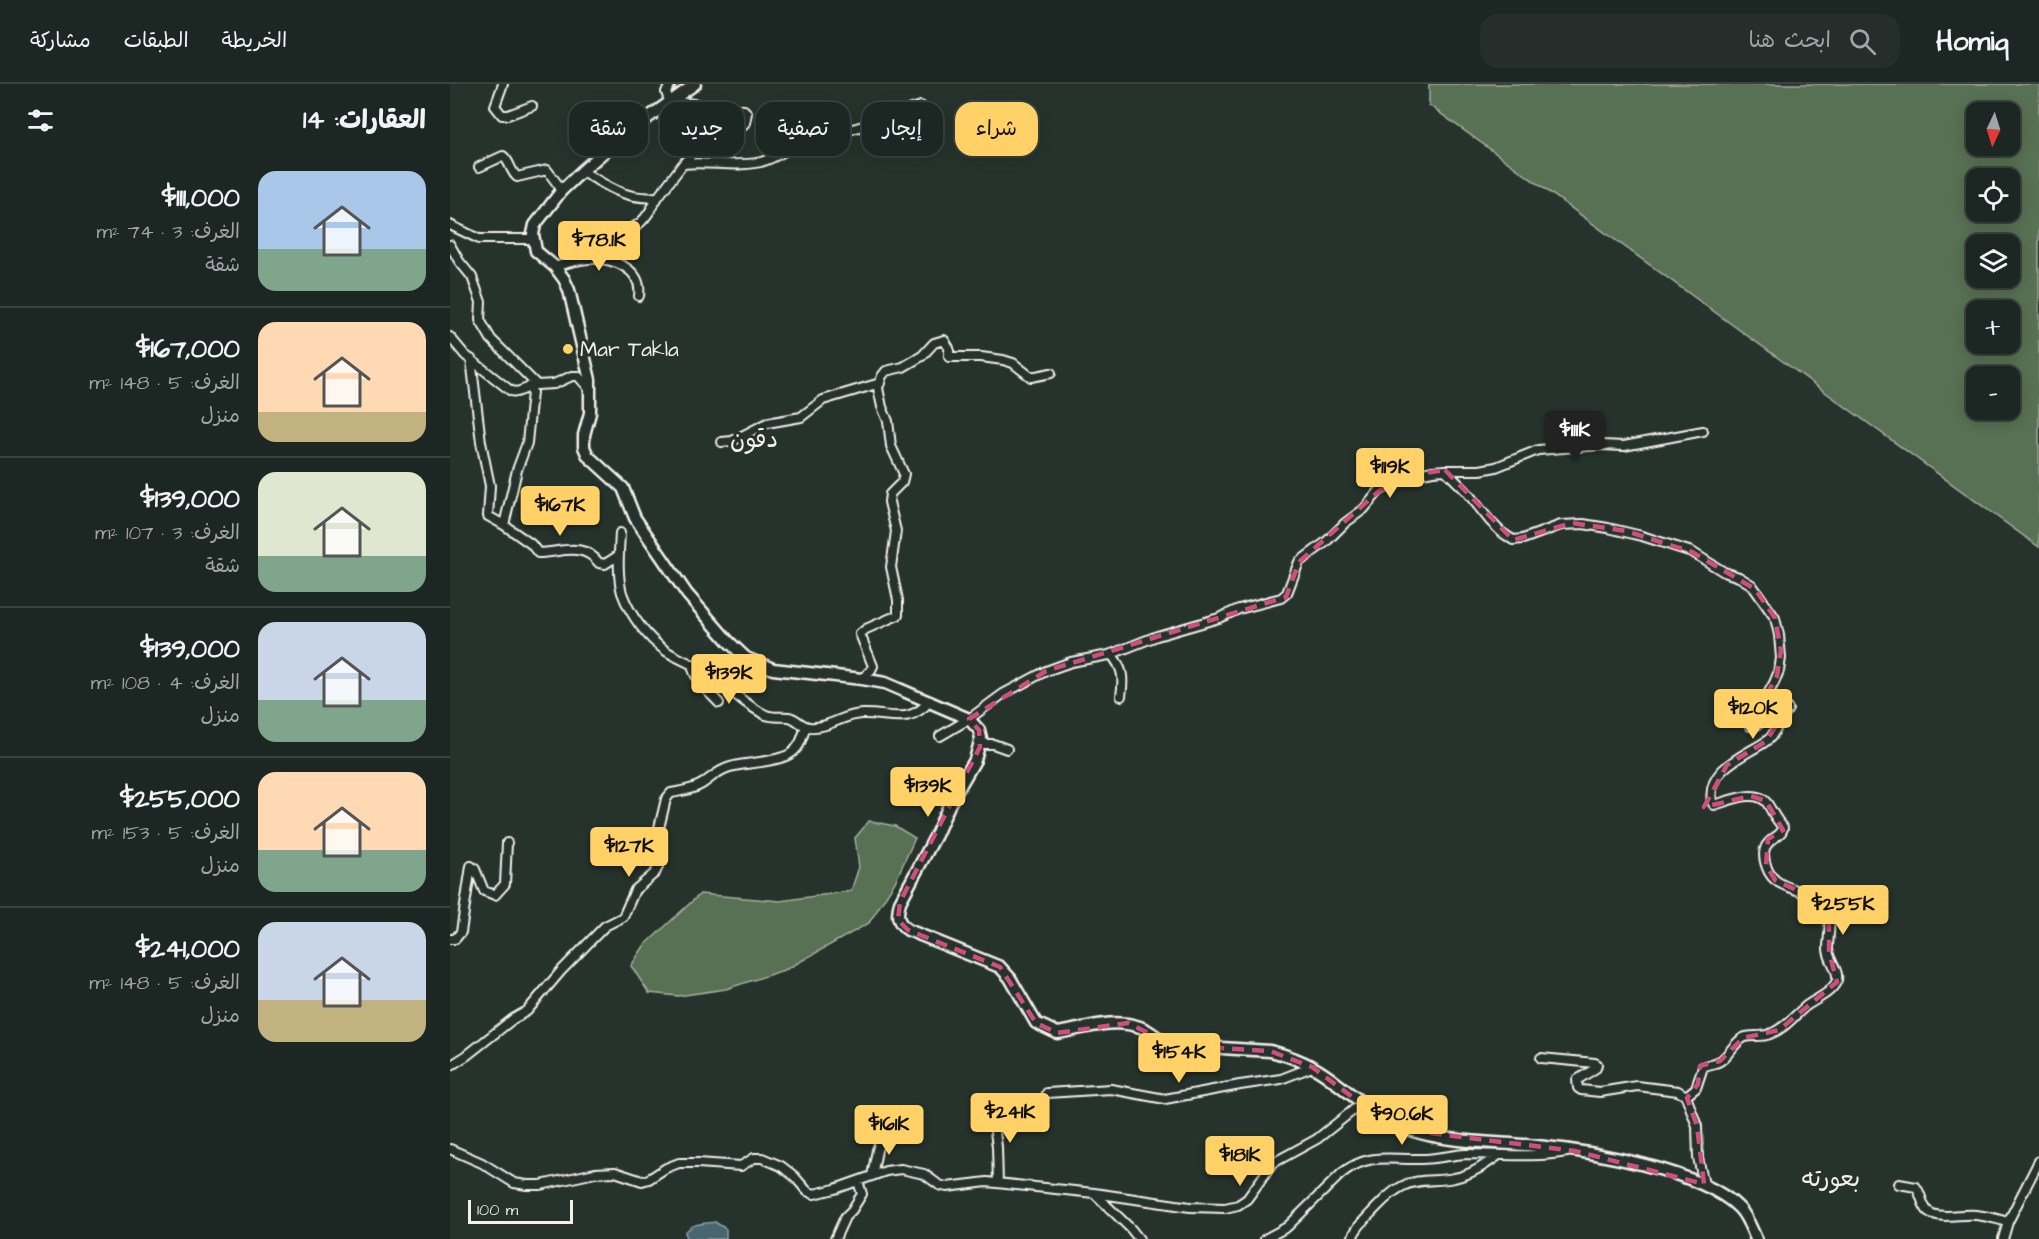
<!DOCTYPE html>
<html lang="ar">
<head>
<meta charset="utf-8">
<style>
	:root { --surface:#1c2622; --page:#252e2a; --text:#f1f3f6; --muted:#a0a5a5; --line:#3a4340; --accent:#ffd166 }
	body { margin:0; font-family:"Architects Daughter","Playpen Sans Arabic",sans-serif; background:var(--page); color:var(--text); direction:rtl; height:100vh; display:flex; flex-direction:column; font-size:22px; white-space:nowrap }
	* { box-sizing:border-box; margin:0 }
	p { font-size:20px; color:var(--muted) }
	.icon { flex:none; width:33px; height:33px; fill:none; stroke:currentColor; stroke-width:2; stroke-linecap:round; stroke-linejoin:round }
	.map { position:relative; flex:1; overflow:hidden; direction:ltr }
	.details { display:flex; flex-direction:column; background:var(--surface); width:450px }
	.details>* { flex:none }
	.banner { position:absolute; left:18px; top:18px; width:570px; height:54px; direction:rtl; display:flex; gap:12px }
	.needle { width:39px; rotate:184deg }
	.tools { position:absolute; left:1516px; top:18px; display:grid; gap:12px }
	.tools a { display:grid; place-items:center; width:54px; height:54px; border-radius:12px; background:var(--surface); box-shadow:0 3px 15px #0003,0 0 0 2px var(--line); font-size:30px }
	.scale { position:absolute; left:18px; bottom:15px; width:105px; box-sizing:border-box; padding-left:6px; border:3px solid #f4f1e8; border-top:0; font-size:16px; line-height:21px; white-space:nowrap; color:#f4f1e8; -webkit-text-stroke:4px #26332d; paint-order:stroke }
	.price { position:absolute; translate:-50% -51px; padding:0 14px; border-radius:6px; background:var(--accent); color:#111; font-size:20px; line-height:39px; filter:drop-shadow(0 2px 3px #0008) }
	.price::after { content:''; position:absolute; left:50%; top:36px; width:18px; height:14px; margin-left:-9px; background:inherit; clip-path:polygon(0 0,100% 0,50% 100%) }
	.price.selected { background:#222; color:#fff }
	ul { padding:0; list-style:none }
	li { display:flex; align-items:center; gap:18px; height:150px; padding:0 24px }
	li+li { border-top:2px solid var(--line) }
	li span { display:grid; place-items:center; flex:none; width:168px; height:120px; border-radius:18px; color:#555 }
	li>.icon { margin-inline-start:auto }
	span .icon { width:72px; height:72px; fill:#fffc; stroke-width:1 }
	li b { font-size:26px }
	h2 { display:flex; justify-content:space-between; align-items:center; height:72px; padding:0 24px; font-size:26px }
	.tag { padding:0 21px; border-radius:18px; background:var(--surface); box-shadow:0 3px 15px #0003,0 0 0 2px var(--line); font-size:21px; line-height:54px }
	.tag.selected { background:var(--accent); color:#111 }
	header { display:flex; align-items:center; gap:36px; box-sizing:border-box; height:84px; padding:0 30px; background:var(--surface); border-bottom:2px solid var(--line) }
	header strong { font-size:28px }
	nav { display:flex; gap:33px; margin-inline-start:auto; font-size:21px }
	.search { width:420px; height:54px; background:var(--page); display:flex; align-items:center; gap:15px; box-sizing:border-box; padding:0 21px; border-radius:18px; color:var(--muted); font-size:22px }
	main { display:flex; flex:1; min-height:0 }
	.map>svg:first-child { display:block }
	.green { fill:#586f53; stroke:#a6b09e; stroke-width:1.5; fill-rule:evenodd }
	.water { fill:#496670; stroke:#8d9ea0; stroke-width:1.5 }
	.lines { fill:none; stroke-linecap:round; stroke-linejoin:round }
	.minor-casing { stroke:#f4f1e8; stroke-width:12 }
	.secondary-casing { stroke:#f4f1e8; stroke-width:15 }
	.minor { stroke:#26332d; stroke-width:8 }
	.secondary { stroke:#26332d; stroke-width:10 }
	.marked { fill:none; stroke:#ce4e7e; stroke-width:4.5; stroke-dasharray:12 8; stroke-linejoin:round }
	.poi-dot { fill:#ffd166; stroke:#26332d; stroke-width:2 }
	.labels { text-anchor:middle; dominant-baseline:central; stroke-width:6; stroke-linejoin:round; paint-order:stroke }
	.poi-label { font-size:21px; fill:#f4f1e8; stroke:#26332d; text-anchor:start }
	.quarter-label { font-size:24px; fill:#f4f1e8; stroke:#26332d }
</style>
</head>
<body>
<header>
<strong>Homiq</strong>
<div class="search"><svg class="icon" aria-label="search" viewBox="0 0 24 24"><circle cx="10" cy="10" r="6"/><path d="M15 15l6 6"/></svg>ابحث هنا</div>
<nav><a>الخريطة</a><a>الطبقات</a><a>مشاركة</a></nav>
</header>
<main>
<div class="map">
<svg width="1589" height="1155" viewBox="0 0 1589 1155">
	<rect width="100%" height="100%" fill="#26332d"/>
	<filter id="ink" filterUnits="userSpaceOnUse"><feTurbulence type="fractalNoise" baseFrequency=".0167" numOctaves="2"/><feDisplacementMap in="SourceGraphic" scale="12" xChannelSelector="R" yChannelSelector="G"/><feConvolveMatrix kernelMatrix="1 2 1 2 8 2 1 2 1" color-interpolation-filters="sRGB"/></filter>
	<g filter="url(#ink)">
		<path class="green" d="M979,0H1589V463L979,21ZM1527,28H1560V62H1527ZM1527,94H1560V128H1527ZM1527,160H1560V194H1527ZM1527,226H1560V260H1527ZM1527,292H1560V326H1527Z
			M419,737L445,742L465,754L445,798L419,839L337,885L276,905L228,912L199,909L181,882L194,862L250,810L330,817L401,807L409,783L405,754Z"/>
		<path class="water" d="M265,1138L276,1145V1155H238L235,1149C242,1138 254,1140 265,1138Z"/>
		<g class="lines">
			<defs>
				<path id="minor" d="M53,0L45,22L52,31H58L82,22
					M221,0L216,8L219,17L294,26L297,29L295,39L290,44L266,49L252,59L233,80
					M29,83L53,72C60,77 60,87 67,93L97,86L112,106
					M132,87C159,103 175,116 208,113L233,80C259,77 285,84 311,78C329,73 343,60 361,55C376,50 391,48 406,44C428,38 449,29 471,22
					M0,141L29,155H84
					M153,157C185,140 189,149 208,113
					M0,161L9,177L22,193L31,218L30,236L41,255L87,301L104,300L122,292H128L137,302L139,308
					M105,183C116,179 126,176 138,175C161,173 193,184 189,212
					M0,253L15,271L61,307L67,308L83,302
					M21,275L31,358L40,402L38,432L54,441L67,386L77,359L82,308L80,302
					M272,358L282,357L317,339L351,333L373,316L430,299
					M995,386H1030L1046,383L1088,366L1152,361L1174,362L1253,347
					M54,441L81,460L88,469C111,469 132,457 149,479L155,480L169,471
					M170,449C169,468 167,491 172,509C180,531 197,554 216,567C231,577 250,582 264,593C279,605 298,623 316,631C324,634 331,632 339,633C346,634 351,642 359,643C378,645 394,630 412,630C440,629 458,642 480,617
					M661,570C673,584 674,594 671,612
					M242,581C245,597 258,607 269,619
					M412,595L421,586L423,582L410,550L416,545L448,531V516L441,483L446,447L439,418L440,410L452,398L454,390L441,362L438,337L432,323L428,304L432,292L436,287L453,283L472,272L484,259L494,256L499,264V273H531L553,276L563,279L581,293L601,289
					M490,652L519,635L553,610L596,587L621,578L659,571L707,552L769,534L789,525L831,514L837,509L849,478L876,458L895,439L914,425L929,407L956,392L983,387L995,386L1016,407L1040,437L1051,448L1063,456L1073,455L1111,441L1133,440L1158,444L1192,452L1242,468L1274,488L1289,493L1302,501L1325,534L1329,551L1331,574L1329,587L1324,599L1300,642L1304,643L1335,623L1338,625L1321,653L1315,658C1294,672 1256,685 1262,718L1264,721C1279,717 1306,704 1317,719C1323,728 1325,735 1333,743C1333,756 1305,753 1317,784C1325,807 1354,803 1369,818C1385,835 1378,846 1378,865C1378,876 1389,885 1387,896C1386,900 1382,904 1379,907C1372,913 1363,917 1356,922C1344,932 1334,945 1320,950C1311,954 1300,950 1293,954C1284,959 1279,971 1270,977C1265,980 1258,980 1253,983L1246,1004L1236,1012
					M530,660H543L557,665
					M0,855H5L11,848L21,782L25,785L34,807L45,811L55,800L57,759
					M1091,974L1145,979L1147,980L1146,984L1127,996L1128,1004L1131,1006L1150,1008L1187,1002L1228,1007L1236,1012L1247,1042L1248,1074L1254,1100
					M0,982L16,972L63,935L77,927L111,887L155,842L173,833L185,806L205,789L208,783L209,744L216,715L221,709C232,707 242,706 252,700C262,693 269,686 280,683C298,678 324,679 340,670C351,663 352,653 356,642
					M597,1009L661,1005L715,1015L790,1001L831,995L862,983
					M542,1024L547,1063L548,1099
					M0,1065L32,1079L64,1099L77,1101H91L145,1089L165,1088L192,1097L199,1095L216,1084L229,1079H248L291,1082L304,1074H312L331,1082L344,1092L357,1107L364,1110L385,1105L436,1087L451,1085L474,1090L489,1101L497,1103L537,1098L644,1109L681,1145L689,1155
					M422,1092L427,1066L434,1046
					M1449,1100L1466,1103C1472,1111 1472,1123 1479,1128C1491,1136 1512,1129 1526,1131C1537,1132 1547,1135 1558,1138
					M644,1109L740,1123L775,1124L788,1121L797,1115L823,1079L867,1055L911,1020
					M385,1155L395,1133L402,1126L412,1110L408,1097
					M815,1155L837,1143L892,1089C919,1068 939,1076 971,1075C986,1075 1001,1071 1016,1070C1050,1070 1084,1074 1117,1068
					M902,1155C905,1144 914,1137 921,1129C931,1119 940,1108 953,1102C968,1094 987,1098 1004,1094C1021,1091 1035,1081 1049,1071
					M1553,1155L1558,1138L1589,1077"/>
				<path id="secondary" d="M245,0L171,53L132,87L112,106L85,141L83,150L86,167L105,183L114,195L119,206L140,296V329L134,351V363L138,372L173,404L185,434L237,510L278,557L296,574L323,585L412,595L435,599L519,635L529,646L531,654L525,676L500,719L486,751L450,818C447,830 446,838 458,846L550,883L560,894L586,939L607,949C634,945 662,933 690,943C702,947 709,957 722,961L820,967C841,972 863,981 881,995C911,1017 924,1032 961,1046C997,1059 1048,1058 1087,1062C1139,1067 1252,1086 1289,1124C1297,1132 1301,1144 1306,1155"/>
			</defs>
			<use href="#minor" class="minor-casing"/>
			<use href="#secondary" class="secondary-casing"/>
			<use href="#minor" class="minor"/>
			<use href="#secondary" class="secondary"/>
		</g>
	</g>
	<path class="marked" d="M995,386L1063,456L1122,439L1176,447L1242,468L1305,505L1325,534L1331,566L1327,592L1308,626L1338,625L1315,658L1277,681L1254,723L1301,712L1316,717L1333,746L1318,755L1316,781L1325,796L1363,814L1379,833V868L1387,898L1329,946L1293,954L1270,977L1250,982L1248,1000L1237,1014L1247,1042L1254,1100L1125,1067L963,1047L924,1029L862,983L820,967L722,961L678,939L607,949L586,939L550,883L458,846L448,836L450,818L530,663L529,646L519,635L596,587L836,513L849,478L929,407L956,392Z"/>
	<circle class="poi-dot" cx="118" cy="265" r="6"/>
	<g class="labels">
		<g class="poi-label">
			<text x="130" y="265">Mar Takla</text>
		</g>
		<g class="quarter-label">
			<text x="304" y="356">دقون</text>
			<text x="1381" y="1095">بعورته</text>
		</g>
	</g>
</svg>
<div class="tools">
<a><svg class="needle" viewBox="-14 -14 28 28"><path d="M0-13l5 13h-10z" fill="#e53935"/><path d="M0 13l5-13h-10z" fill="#a0a5a5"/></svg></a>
<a><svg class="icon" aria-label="locate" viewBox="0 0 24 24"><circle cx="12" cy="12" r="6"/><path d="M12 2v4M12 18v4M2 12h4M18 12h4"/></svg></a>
<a><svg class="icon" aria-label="layers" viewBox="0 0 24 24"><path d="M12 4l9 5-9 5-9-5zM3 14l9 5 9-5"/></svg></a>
<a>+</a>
<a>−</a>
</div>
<div class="scale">100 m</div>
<b class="price" style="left:149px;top:188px">$78.1K</b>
<b class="price selected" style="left:1125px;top:378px">$111K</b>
<b class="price" style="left:940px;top:415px">$119K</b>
<b class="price" style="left:110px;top:453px">$167K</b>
<b class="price" style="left:279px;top:621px">$139K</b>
<b class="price" style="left:1303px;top:656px">$120K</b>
<b class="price" style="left:478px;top:734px">$139K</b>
<b class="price" style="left:179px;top:794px">$127K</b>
<b class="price" style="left:1393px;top:852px">$255K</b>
<b class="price" style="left:729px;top:1000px">$154K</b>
<b class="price" style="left:560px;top:1060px">$241K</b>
<b class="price" style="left:952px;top:1062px">$90.6K</b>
<b class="price" style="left:439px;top:1072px">$161K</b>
<b class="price" style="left:790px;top:1103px">$181K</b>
<div class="banner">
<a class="tag selected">شراء</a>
<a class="tag">إيجار</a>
<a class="tag">تصفية</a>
<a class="tag">جديد</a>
<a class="tag">شقة</a>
</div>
</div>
<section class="details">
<h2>العقارات: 14<svg class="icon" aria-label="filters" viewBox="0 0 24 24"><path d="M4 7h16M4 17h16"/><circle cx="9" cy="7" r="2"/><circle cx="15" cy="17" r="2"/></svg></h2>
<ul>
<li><span style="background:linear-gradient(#a9c7e8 65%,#7fa58c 0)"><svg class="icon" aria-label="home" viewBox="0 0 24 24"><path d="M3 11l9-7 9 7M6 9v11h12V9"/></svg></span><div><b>$111,000</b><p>الغرف: 3 · 74 m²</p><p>شقة</p></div></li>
<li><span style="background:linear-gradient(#ffd9b3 75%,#c2b280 0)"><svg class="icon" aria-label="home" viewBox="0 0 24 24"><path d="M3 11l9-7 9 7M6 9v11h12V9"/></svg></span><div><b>$167,000</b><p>الغرف: 5 · 148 m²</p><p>منزل</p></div></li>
<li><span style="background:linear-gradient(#dfe7d0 70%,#7fa58c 0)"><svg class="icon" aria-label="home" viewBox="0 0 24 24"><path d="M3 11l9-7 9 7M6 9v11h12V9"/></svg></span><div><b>$139,000</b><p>الغرف: 3 · 107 m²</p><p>شقة</p></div></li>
<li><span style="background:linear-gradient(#c9d6e8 65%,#7fa58c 0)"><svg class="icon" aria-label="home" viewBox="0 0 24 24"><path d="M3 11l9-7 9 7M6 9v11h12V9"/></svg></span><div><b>$139,000</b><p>الغرف: 4 · 108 m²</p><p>منزل</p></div></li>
<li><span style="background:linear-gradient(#ffd9b3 65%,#7fa58c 0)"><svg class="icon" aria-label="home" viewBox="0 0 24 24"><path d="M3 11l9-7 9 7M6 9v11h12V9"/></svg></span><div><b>$255,000</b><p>الغرف: 5 · 153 m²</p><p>منزل</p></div></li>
<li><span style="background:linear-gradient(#c9d6e8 65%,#c2b280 0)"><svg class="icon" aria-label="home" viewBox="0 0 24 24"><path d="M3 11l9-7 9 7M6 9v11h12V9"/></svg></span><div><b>$241,000</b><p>الغرف: 5 · 148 m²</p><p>منزل</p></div></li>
</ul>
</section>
</main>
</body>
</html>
